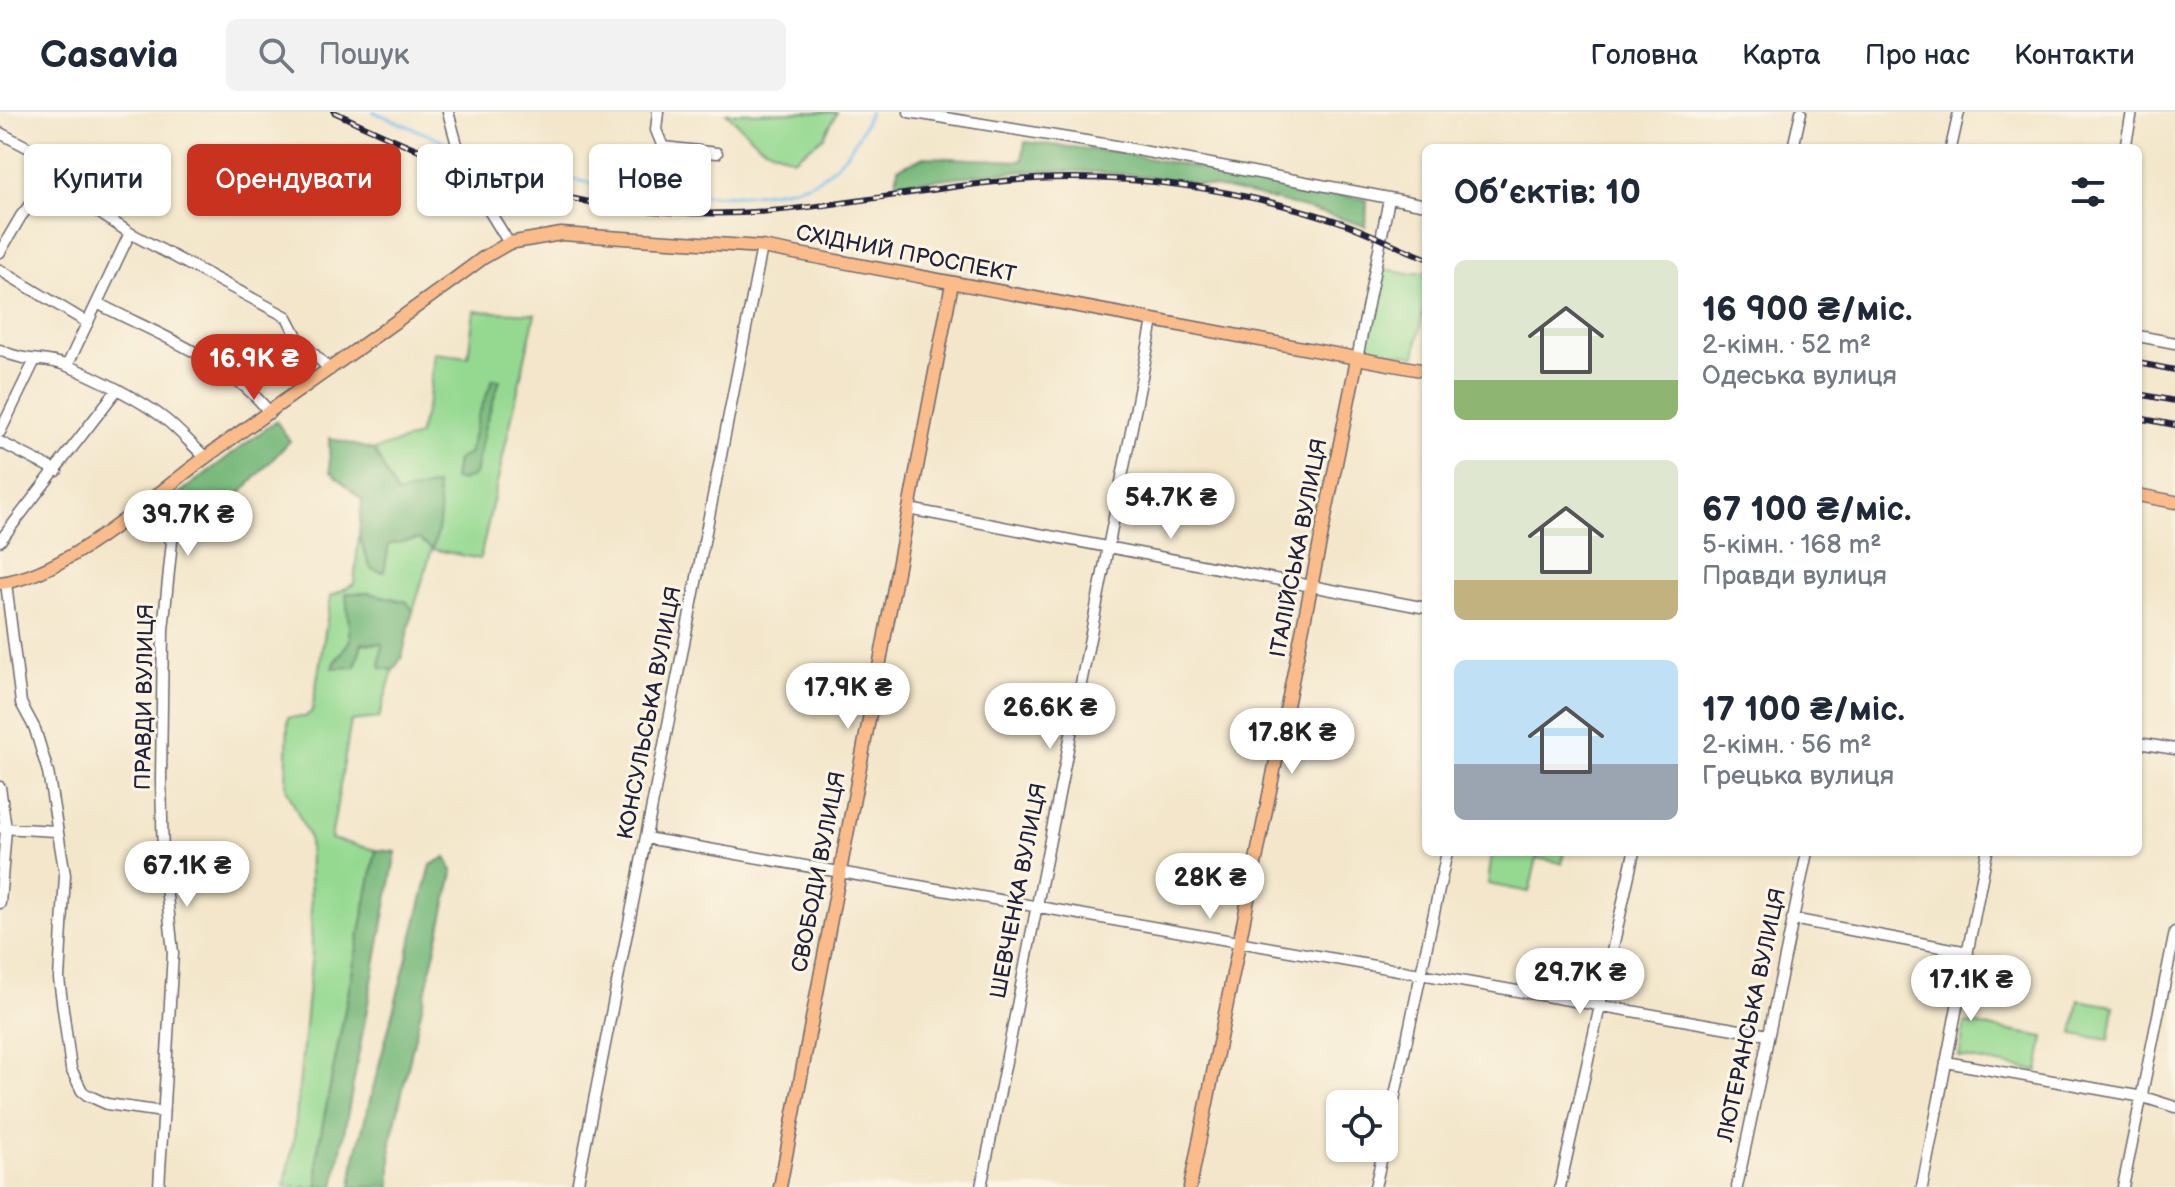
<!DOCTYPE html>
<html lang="uk">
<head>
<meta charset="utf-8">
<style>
	:root { --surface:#fff; --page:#f2f2f3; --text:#1f2937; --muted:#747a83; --line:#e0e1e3; --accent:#c8321e }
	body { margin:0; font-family:"Balsamiq Sans",sans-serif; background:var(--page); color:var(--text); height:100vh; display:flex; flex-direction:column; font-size:30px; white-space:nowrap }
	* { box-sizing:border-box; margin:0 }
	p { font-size:26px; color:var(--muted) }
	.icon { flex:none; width:44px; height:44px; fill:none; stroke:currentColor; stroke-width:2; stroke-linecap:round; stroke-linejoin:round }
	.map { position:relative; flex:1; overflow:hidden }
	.details { position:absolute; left:1422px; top:32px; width:720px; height:712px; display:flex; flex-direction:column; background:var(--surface); border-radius:12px; box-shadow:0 2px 6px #0004 }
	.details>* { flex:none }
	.banner { position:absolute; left:24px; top:32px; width:760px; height:72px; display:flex; gap:16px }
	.tools { position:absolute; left:1326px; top:978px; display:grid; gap:16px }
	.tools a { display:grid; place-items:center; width:72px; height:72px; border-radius:12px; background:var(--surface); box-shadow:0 2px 6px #0004; font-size:40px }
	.price { position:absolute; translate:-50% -68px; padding:0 18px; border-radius:28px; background:#fff; color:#222; font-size:26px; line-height:52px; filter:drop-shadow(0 2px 4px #0008) }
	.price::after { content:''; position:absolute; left:50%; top:48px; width:24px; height:18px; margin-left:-12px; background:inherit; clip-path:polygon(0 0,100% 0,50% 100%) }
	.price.current { background:var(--accent); color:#fff }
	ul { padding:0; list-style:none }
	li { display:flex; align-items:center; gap:24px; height:200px; padding:0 32px }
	li span { display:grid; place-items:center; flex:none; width:224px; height:160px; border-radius:12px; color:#555 }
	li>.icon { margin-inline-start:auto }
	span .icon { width:96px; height:96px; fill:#fffc; stroke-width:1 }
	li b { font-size:34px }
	h2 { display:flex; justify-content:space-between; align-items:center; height:96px; padding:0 32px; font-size:34px }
	.pill { padding:0 28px; border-radius:12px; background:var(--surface); box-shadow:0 2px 6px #0004; font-size:28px; line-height:72px }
	.pill.current { background:var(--accent); color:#fff }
	header { display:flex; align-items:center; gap:48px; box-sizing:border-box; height:112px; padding:0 40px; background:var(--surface); border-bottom:2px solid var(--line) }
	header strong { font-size:38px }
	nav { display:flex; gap:44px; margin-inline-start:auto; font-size:28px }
	.search { width:560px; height:72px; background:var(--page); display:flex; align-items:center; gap:20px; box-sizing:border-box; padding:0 28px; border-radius:12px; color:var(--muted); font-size:30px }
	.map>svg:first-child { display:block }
	.green { fill:#95d991; stroke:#5c7e66; stroke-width:2 }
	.forest { fill:#78b97b; stroke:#4d6e5b; stroke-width:2 }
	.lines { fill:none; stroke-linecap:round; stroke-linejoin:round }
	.stream { stroke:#7abcef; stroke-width:3 }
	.minor-casing { stroke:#6b676d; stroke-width:13 }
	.major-casing { stroke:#6b676d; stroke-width:15 }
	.minor { stroke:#fff; stroke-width:10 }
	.major { stroke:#fabc8b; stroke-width:12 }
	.rail-casing { stroke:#22223b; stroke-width:6 }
	.rail { stroke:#fcf5e5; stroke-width:3; stroke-dasharray:9; stroke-linecap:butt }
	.labels { text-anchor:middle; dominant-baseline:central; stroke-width:6; stroke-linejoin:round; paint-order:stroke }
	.street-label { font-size:22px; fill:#22223b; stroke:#fcf5e5 }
</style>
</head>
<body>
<header>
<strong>Casavia</strong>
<div class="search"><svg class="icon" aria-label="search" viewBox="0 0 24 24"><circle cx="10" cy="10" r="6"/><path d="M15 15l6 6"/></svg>Пошук</div>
<nav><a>Головна</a><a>Карта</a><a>Про нас</a><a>Контакти</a></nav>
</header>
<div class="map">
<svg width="2175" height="1075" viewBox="0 0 2175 1075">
	<rect width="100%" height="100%" fill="#fcf5e5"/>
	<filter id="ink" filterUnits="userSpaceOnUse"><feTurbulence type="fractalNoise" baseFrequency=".0125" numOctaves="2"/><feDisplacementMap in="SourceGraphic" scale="16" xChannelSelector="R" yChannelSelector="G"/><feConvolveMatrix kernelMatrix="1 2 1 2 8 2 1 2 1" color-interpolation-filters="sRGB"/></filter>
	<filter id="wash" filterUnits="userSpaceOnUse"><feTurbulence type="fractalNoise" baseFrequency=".006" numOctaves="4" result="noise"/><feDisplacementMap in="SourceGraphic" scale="32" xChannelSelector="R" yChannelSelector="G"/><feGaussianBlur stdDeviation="1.8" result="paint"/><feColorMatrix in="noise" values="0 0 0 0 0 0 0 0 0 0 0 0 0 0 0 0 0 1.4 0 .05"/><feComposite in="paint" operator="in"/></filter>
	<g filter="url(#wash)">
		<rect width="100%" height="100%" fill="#f3e6ca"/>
		<path class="green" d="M837,0L824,25L793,47L760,33L726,1Z
			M1381,156L1408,162L1426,160V184L1415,244L1365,235Z
			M474,199L535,202L480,447L432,437L413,499L406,490L369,481H347L350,528L334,550L355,555L362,531L382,532L381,555L393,558L379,606L351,609L331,727L376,738L317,1042L318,1075H284L294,1027L312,841L309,725L286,676L288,605H305L312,599L331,484L354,472L359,423L371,457L383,460L389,432L419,427L374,338L418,324L429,287L434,241L468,245Z
			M1492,740H1564L1562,751L1537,746L1529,780L1488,772Z
			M2079,888L2114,894L2109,928L2073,922Z
			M1965,911L2044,925L2038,959L1959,945Z"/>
		<path class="forest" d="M1025,30L1115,40L1367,88L1366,114C1252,78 1133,53 1012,60C973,62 934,68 896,72L898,56L924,45L1022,49Z
			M493,267L500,268L485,314L475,363L462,369L454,367L457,348L469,342L478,304Z
			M276,309L290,329L239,383C210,379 209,408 183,416L168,407V390Z
			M329,326L374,338L397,382L436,373C441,397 442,414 432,437L419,427L389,432L384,460L371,457L359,423L362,388L330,359Z
			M346,481H369L407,490L413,499L402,545L393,558L380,556L382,532L362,531L355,555L332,556L350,528Z
			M376,738L396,740L334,1075H318L317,1042Z
			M446,745L453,761L391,1028V1075H351L355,1046L431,753Z"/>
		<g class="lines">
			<path class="stream" d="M374,0L455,34
				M463,37C555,70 705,99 801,74C835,65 858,30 870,0"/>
		</g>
	</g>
	<g filter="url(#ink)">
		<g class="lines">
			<defs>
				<path id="minor" d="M448,0L464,58L509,131
					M658,0L656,18L663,35L717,41
					M909,0L1116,34L1426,93
					M0,21L33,38L59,58L92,96L130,121L287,205L298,226L330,258
					M1793,36L1801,0
					M1951,36L1959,0
					M2125,36L2132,0
					M0,140L21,104L59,58
					M0,158L88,211
					M97,191C156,222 228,247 270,301
					M2138,224L2175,231
					M0,238C28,252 42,244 65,253C94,264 141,288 165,307C179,318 192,333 206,346
					M1357,247L1389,87
					M67,254L130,121
					M0,320L34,250
					M0,330L57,359
					M140,396L172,429L163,518L161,667L163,746L173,841L159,1075
					M909,397L1426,496
					M0,429L116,279
					M6,471L21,591L35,617L48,660L65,763L59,867L71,957L82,979L87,983L107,992L163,1000
					M2138,631L2175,637
					M0,675L6,717L0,791
					M2,716L56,719
					M646,726L1768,923
					M1792,807L1968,840
					M1946,950L2143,985L2175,995
					M1384,1035L1447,740
					M577,1075L762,135
					M981,1075L1153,209
					M1375,1075L1384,1036
					M1560,1075L1634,740
					M1737,1075L1807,740
					M1922,1075L1987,740
					M2123,1075L2175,820"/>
				<path id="major" d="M2138,383L2175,390
					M0,471C66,464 153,384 206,345C298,278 392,214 483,146L509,131L561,122L762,135L1426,259
					M780,1075L952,171
					M1190,1075L1357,247"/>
			</defs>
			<use href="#minor" class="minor-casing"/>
			<use href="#major" class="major-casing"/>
			<use href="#minor" class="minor"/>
			<use href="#major" class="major"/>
			<defs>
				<path id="rail" d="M334,0C475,68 610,113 770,99C872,91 973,65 1075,66C1163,66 1253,82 1337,109C1367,119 1396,135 1426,146
					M2138,251L2175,258
					M2138,282L2175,289
					M2138,306L2175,313"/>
			</defs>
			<use href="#rail" class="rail-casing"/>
			<use href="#rail" class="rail"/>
		</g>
	</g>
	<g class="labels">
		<g class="street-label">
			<text transform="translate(906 142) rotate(11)">СХІДНИЙ ПРОСПЕКТ</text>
			<text transform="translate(1299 436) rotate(-79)">ІТАЛІЙСЬКА ВУЛИЦЯ</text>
			<text transform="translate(145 585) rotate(-89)">ПРАВДИ ВУЛИЦЯ</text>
			<text transform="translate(650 601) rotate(-79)">КОНСУЛЬСЬКА ВУЛИЦЯ</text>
			<text transform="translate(819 760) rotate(-79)">СВОБОДИ ВУЛИЦЯ</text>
			<text transform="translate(1019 779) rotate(-79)">ШЕВЧЕНКА ВУЛИЦЯ</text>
			<text transform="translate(1752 903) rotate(-78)">ЛЮТЕРАНСЬКА ВУЛИЦЯ</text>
		</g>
	</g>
</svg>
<div class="tools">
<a><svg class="icon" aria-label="locate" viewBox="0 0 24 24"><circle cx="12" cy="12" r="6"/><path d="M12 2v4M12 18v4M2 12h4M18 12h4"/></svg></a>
</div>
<b class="price current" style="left:254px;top:290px">16.9K ₴</b>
<b class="price" style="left:1171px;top:429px">54.7K ₴</b>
<b class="price" style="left:188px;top:446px">39.7K ₴</b>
<b class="price" style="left:848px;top:619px">17.9K ₴</b>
<b class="price" style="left:1050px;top:639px">26.6K ₴</b>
<b class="price" style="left:1292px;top:664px">17.8K ₴</b>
<b class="price" style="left:187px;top:797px">67.1K ₴</b>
<b class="price" style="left:1210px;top:809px">28K ₴</b>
<b class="price" style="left:1580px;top:904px">29.7K ₴</b>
<b class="price" style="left:1971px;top:911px">17.1K ₴</b>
<div class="banner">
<a class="pill">Купити</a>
<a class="pill current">Орендувати</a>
<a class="pill">Фільтри</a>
<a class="pill">Нове</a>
</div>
<section class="details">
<h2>Об’єктів: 10<svg class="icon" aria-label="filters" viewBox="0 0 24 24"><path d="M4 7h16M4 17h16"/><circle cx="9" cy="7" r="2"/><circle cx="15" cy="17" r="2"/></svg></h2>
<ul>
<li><span style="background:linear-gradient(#dfe7d0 75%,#8fb573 0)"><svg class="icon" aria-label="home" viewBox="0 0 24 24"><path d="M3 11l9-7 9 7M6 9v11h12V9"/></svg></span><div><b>16 900 ₴/міс.</b><p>2-кімн. · 52 m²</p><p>Одеська вулиця</p></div></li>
<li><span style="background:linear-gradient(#dfe7d0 75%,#c2b280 0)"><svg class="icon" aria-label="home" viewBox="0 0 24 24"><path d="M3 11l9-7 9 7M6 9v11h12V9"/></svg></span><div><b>67 100 ₴/міс.</b><p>5-кімн. · 168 m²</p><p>Правди вулиця</p></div></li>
<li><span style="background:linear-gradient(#bfe0f5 65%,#9aa5b1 0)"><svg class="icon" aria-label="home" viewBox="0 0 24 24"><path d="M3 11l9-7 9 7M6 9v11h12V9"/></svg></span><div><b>17 100 ₴/міс.</b><p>2-кімн. · 56 m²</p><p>Грецька вулиця</p></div></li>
</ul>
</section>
</div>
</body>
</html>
